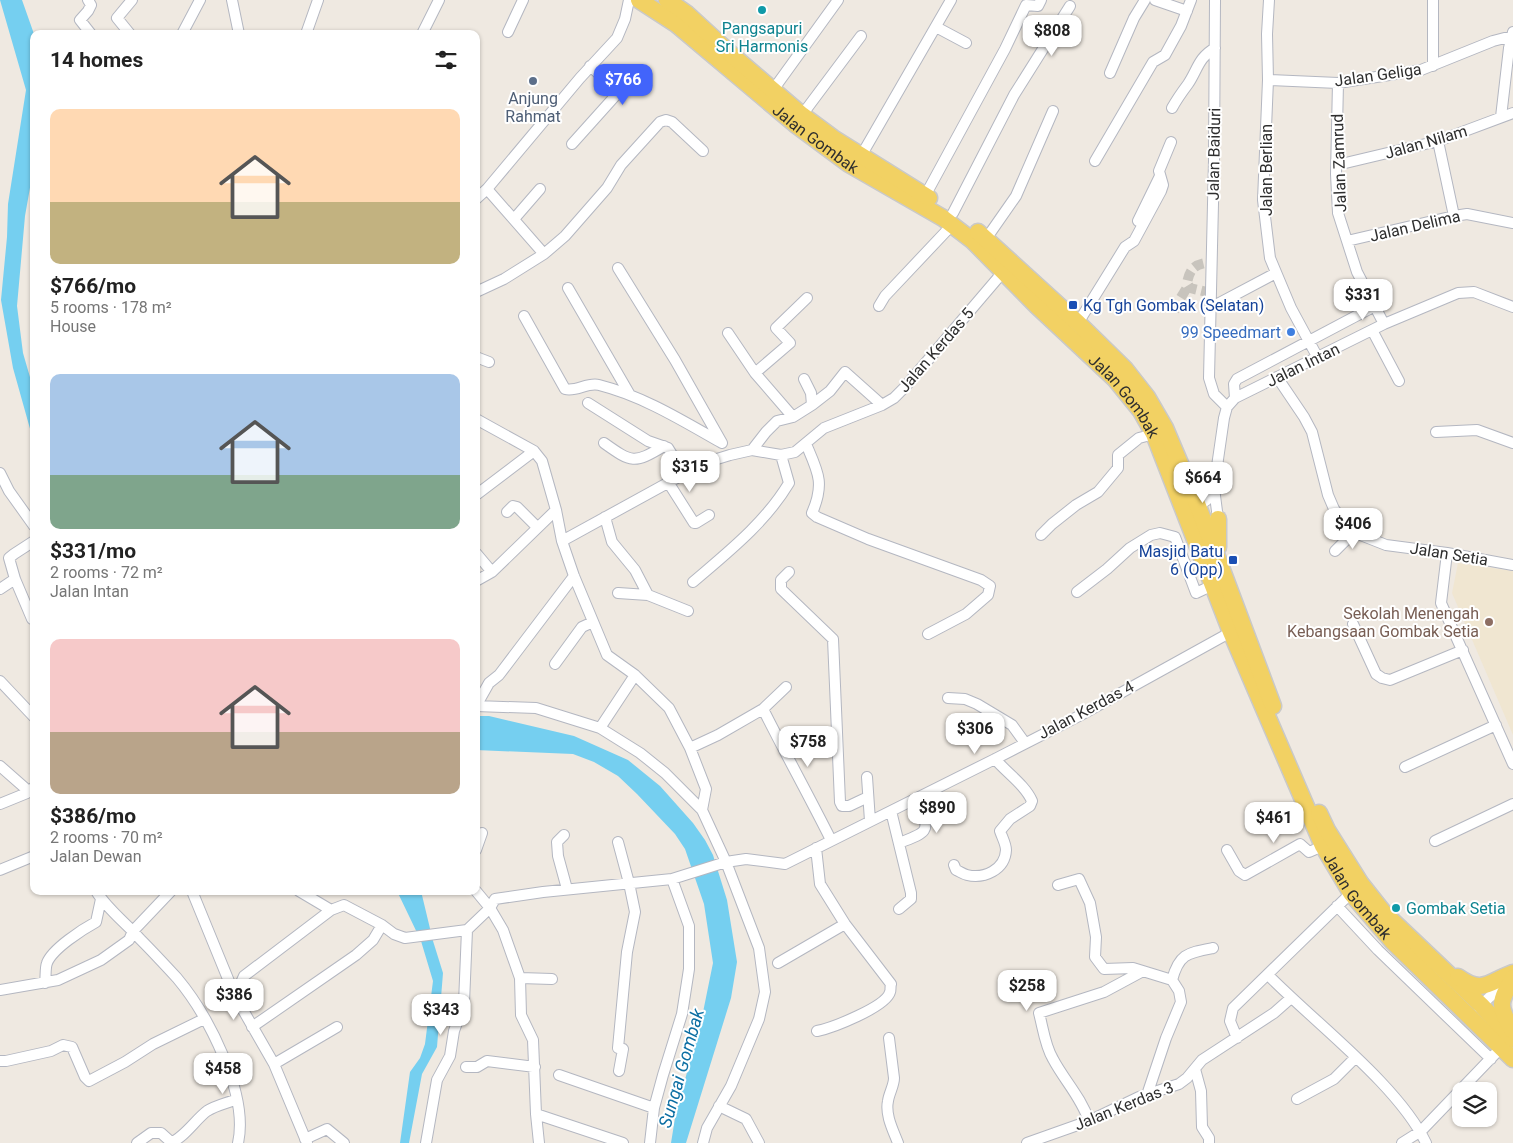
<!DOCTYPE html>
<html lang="en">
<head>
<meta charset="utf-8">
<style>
	:root { --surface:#fff; --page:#f2f2f2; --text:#222; --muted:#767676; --accent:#4264fb }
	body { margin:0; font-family:Roboto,sans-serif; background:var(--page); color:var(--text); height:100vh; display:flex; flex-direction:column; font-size:19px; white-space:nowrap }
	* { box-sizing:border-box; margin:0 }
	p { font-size:16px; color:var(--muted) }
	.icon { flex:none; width:28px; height:28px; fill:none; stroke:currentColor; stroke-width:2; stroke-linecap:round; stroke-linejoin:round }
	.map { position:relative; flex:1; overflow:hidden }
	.side { position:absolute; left:30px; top:30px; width:450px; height:865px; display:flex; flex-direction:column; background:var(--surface); border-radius:10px; box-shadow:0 1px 4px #0004 }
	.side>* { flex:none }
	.controls { position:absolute; left:1452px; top:1082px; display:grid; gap:10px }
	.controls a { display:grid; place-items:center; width:45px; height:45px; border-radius:10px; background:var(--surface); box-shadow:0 1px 4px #0004; font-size:25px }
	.price { position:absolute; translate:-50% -42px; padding:0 11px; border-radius:10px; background:#fff; color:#222; font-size:16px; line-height:32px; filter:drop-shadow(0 1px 2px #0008) }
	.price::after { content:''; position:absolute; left:50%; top:30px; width:15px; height:11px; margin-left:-8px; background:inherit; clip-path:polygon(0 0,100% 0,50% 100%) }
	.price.selected { background:var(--accent); color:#fff }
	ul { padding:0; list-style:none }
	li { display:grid; align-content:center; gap:10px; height:265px; padding:0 20px }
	li span { display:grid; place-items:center; height:155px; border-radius:10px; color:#555 }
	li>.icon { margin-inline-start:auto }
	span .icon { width:90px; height:90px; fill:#fffc; stroke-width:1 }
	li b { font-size:21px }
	h2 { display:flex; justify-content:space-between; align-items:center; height:60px; padding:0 20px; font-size:21px }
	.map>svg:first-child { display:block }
	.education { fill:#f0e6d1 }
	.water { fill:#75cff0 }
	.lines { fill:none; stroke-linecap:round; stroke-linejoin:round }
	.street-tunnel { stroke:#c8c4bd; stroke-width:10; stroke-dasharray:10 5; stroke-linecap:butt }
	.street-casing { stroke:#b4b7c1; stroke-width:12 }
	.primary-casing { stroke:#c9c9c9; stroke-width:19 }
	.street { stroke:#fff; stroke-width:10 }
	.primary { stroke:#f2d163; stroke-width:16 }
	.culture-dot { fill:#0f9aa8; stroke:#fff; stroke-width:2 }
	.service-dot { fill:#5c6f8a; stroke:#fff; stroke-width:2 }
	.transit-dot { fill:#1a4fb4; stroke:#fff; stroke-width:2 }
	.shop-dot { fill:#3f7fe0; stroke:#fff; stroke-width:2 }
	.education-dot { fill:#8d6e63; stroke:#fff; stroke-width:2 }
	.labels { text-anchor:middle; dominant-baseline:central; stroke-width:4; stroke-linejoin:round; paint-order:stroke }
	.culture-label { font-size:16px; fill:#0d838f; stroke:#fff }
	.street-label { font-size:16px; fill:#2e2e2e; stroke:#fff }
	.service-label { font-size:16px; fill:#4e5e75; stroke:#fff }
	.transit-label { font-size:16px; fill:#164399; stroke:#fff; text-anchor:start }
	.shop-label { font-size:16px; fill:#366cbe; stroke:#fff; text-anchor:end }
	.education-label { font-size:16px; fill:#785e54; stroke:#fff; text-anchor:end }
	.water-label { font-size:18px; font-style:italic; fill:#0d6fa3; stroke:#fff }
</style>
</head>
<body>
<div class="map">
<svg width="1513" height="1143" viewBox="0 0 1513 1143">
	<rect width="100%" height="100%" fill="#efe9e1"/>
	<path class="education" d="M1458,563L1513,571V735L1452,593Z"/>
	<path class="water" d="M0,0H22L34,34V165L25,216L17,306L23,353L34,391V443L13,368L1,300L7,237L8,204L26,90Z
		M476,716H489L574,736L628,760L660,786L693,823L705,840L713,855L727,900L737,962L731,998L686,1143H671L676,1112L701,1022L713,963L704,904L685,849L675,834L637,794L618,776L594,762L573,754L476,750Z
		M397,891H421L433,941L443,973L437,1047L422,1074L409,1143H400L410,1072L420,1058L425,1044L433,981L421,941Z"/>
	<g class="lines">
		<path class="street-tunnel" d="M1211,293L1190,288L1187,283C1190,267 1196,264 1211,262
			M1174,311L1180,299L1188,286"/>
		<defs>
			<path id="street" d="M88,0L91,5L88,11L80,20L91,34
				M232,0L239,34
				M1155,0L1187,11
				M1215,0L1214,160L1209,378L1214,394L1227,407
				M1269,0L1267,34L1268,80L1263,200L1270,258L1291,308L1318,358
				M936,27L966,43
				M508,32L523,0
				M130,34L117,18L132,0
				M182,34L200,0
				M306,34L318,0
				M422,34L439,0
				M1433,66V0
				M1110,73L1134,18L1145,0
				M1268,80L1338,83L1421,70L1493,41L1512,36
				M1338,83L1336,174L1338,213L1357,272L1384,324
				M773,90L838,0
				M1172,108C1177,99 1182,92 1188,84C1198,69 1198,58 1215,48
				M802,115L861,36
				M1501,117L1509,48L1513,32
				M1438,141L1454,216
				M572,144L616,95V89L590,66
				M861,156L951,0
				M1095,161L1153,62L1165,55L1181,26L1191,0
				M1337,165L1438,141L1513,113
				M487,189L544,254
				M925,196L1005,49L1026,5L1038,6L1041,0
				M476,199L487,189L580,78L617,38L625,19L629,0
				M953,213L1014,95L1070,6
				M514,219L540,189
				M1138,221L1160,176
				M986,239L1016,196L1053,111
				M1347,241L1454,216L1467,214L1513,223
				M618,268L675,360L722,443
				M568,288L630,395
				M476,292L504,279L544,254L565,236L607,188L621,165L660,122L666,120L672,122L703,151
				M879,306L885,296L952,225
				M1210,308L1276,273
				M524,316L565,389C577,392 587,382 599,385C643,396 683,421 722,443
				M1078,323L1125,247L1134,241L1161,191L1163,185L1159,171L1171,142
				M1372,330L1399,381
				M728,333L755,373L793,417
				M476,357L489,362
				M755,373L790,343L776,328L807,298
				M1277,377L1304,417L1312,432L1328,495L1334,509L1347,526L1358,534L1386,545L1447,553L1513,565
				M1235,398L1234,384L1237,379L1375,306
				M588,403L648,441L668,448L684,474
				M812,405L830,391L845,372L882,405
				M476,419L534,451L542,461L556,510L562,541L574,576L607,655L635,675L669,708L690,748L706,789L702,810
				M1436,432L1477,430L1513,443
				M604,443C632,463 634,464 664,446
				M806,444C818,472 825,483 812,513L817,517L868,539L981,580L990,586L988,595L966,614L928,634
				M752,450L766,432L777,421L793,417L812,405L811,393L804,379
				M0,473L9,491L34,526
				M668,482L694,523H696L709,515
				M1214,488L1218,519L1214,520
				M476,495L534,451
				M1195,508L1207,500L1214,487L1224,418L1227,407L1235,398L1384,324L1458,293L1474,292L1513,307
				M507,512L513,506L517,507L537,527
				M605,517L612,542L635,570L648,595L688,611
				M1041,535L1052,524L1076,505L1098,492L1118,468V455L1139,438L1154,434
				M562,541L704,463L730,455L752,450L781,455L795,452L824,428L882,405L894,398L905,387L1003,272
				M1335,551L1354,532
				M476,553L492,572
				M1447,553L1441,603L1513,764
				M789,572L781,580V589L833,639L840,802L842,806H849L868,797
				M15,579L9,558L14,554L34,541
				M476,581L492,572L556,510
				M693,582C728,552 765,523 789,483L781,455
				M0,589L15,579L32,619
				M1077,592L1107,569L1130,548L1151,535L1160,533L1175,537L1196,593L1213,585
				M618,593L648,595
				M1353,624L1376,674L1382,678L1390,680L1463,650
				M555,664L582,627L593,622
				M0,681L34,717
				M948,698L965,699L977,704L1012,725L1025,743
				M476,706L536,708L600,728L640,753L665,773L702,810L726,862L759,948L765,992L759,1019L731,1086L707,1128L703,1143
				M476,706L489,683L499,675L574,576
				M763,709C785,753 809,796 831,840
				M600,728L635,675
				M690,748L718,735L763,709L786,687
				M0,766L25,788L27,793
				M1405,767L1496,725
				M867,777L870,821
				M0,804L27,793L34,787
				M891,811L911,893V899L899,909
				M564,835L557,842L558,856L567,889
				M1435,841L1513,804
				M618,842L629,883L635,912L627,952L618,1048L623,1049L619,1071
				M899,843C934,830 927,831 919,797
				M816,848L820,884L845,924L891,984C890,987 891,990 890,992C886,1007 832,1028 817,1031
				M476,850L482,833
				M1227,850L1239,871L1245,875L1300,844L1309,852L1323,846
				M954,865L956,870C959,871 963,874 967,875C984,879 1005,870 1006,850C1006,844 1002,837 1000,831L1010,819L1030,806L1032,801C1025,785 1007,773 995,759
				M0,870L34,856
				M1058,885L1079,879L1090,903L1096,937L1095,957L1104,969L1133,968L1172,980L1179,991L1181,1002L1166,1038L1147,1095
				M96,891C108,910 126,923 140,939C153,952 165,965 177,978C208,1015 249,1094 238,1143
				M192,891L235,996L274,1064L307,1143
				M299,891L331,910
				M476,891L490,908L503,930L520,978L521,1015L533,1040L536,1114L539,1143
				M1337,906L1378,950L1491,1059
				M778,963L845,924
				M1268,975C1304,1011 1345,1044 1380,1081C1398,1100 1415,1120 1426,1143
				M520,978L552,979
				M1172,980C1179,954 1187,953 1213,948
				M45,983C46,977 45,968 47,963C52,949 83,929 96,922L101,899
				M0,990L58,980L101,960L129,940L133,931L171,891
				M235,996L244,976L331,910L344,905L382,925L394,934L405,938L467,930L490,908L495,899L543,892L672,879L726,862L746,859L785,864L995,759L1081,715L1231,632
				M1479,1007L1506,982
				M252,1027L356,955L373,940L382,925
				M889,1038L894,1078C894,1086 889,1093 888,1101C885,1115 893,1130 898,1143
				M1237,1038L1230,1021L1233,1008L1351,893
				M0,1061H6L51,1051L63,1045L72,1047L85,1077L89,1081L125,1062L153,1044L204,1019
				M274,1064L337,1027
				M466,1067H477L487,1061L535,1067
				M1195,1069L1201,1091L1202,1127L1209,1138V1143
				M559,1075L654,1108
				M1297,1099L1334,1079L1356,1057
				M719,1106L746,1119L759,1143
				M536,1114L623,1143
				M1089,1121C1081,1097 1064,1080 1053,1059C1045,1046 1043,1028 1039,1013L1104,992L1143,971
				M305,1139L327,1129L344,1143
				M137,1143L151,1133H161L171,1142C183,1139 196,1119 207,1111C216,1105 228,1103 237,1099
				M426,1143L437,1080L450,1056L454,1031L464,1003L467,930
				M650,1143L654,1108L663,1075L682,1014L689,969V926L672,879
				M1027,1143L1089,1121L1139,1097L1179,1084L1187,1078L1202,1060L1274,1013L1291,998
				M1402,1143L1421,1131L1495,1054"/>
			<g id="primary">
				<path id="s1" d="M639,0L676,24L795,124L849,164L943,218L973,241L1037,306L1115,379L1141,411L1154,434L1231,632L1323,846L1351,893L1393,942L1513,1059"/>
				<path d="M667,0L686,13L733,56L802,115L833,138L929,198"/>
				<path d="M978,232L1078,323L1125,369L1147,397L1165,428L1198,506L1273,706"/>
				<path d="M1218,519V547"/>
				<path d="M1319,813L1327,830L1361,884L1384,913L1481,1005L1513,1039"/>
				<path d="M1458,977C1483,995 1488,982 1513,973"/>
				<path d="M1512,1030C1498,1005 1499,1003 1513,978"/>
			</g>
		</defs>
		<use href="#street" class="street-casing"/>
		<use href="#primary" class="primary-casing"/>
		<use href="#street" class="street"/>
		<use href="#primary" class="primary"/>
	</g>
	<g class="culture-dot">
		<circle cx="762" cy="10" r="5"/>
		<circle cx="1396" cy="908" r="5"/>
	</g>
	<circle class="service-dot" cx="533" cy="81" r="5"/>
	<g class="transit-dot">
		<rect x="1068" y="300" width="10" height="10" rx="2.5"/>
		<rect x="1228" y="555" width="10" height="10" rx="2.5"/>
	</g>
	<circle class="shop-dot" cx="1291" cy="332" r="5"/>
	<circle class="education-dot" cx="1489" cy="622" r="5"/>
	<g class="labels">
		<g class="culture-label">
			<text x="762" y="28">Pangsapuri<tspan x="762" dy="18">Sri Harmonis</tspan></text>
			<text x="1406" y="908" text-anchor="start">Gombak Setia</text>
		</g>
		<g class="street-label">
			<text transform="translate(1378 75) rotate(-8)">Jalan Geliga</text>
			<text stroke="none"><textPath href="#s1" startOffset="225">Jalan Gombak</textPath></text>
			<text transform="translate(1426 142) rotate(-16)">Jalan Nilam</text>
			<text transform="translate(1214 154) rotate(-89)">Jalan Baiduri</text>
			<text transform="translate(1339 163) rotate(-92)">Jalan Zamrud</text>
			<text transform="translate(1266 170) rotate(-90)">Jalan Berlian</text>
			<text transform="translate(1415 226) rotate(-13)">Jalan Delima</text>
			<text transform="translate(936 350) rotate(-49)">Jalan Kerdas 5</text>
			<text transform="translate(1303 365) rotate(-26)">Jalan Intan</text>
			<text stroke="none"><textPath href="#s1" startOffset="630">Jalan Gombak</textPath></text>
			<text transform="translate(1449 554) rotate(9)">Jalan Setia</text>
			<text transform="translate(1086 710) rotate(-28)">Jalan Kerdas 4</text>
			<text stroke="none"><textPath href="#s1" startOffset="1185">Jalan Gombak</textPath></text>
			<text transform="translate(1124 1106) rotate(-22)">Jalan Kerdas 3</text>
		</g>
		<g class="service-label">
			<text x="533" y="98">Anjung<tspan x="533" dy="18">Rahmat</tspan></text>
		</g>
		<g class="transit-label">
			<text x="1083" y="305">Kg Tgh Gombak (Selatan)</text>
			<text x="1223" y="551" text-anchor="end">Masjid Batu<tspan x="1223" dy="18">6 (Opp)</tspan></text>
		</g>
		<g class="shop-label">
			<text x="1281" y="332">99 Speedmart</text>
		</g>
		<g class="education-label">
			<text x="1479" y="613">Sekolah Menengah<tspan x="1479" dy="18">Kebangsaan Gombak Setia</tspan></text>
		</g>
		<g class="water-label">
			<text transform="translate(681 1068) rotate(-74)">Sungai Gombak</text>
		</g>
	</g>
</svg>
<div class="controls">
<a><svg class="icon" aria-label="layers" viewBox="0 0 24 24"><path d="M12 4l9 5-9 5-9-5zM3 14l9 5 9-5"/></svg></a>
</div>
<b class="price" style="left:1052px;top:57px">$808</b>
<b class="price selected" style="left:623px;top:106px">$766</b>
<b class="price" style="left:1363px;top:321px">$331</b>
<b class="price" style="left:690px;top:493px">$315</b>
<b class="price" style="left:1203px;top:504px">$664</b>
<b class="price" style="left:1353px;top:550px">$406</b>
<b class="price" style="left:975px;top:755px">$306</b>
<b class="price" style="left:808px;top:768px">$758</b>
<b class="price" style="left:937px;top:834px">$890</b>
<b class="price" style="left:1274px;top:844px">$461</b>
<b class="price" style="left:1027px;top:1012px">$258</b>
<b class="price" style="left:234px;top:1021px">$386</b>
<b class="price" style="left:441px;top:1036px">$343</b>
<b class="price" style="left:223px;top:1095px">$458</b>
<section class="side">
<h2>14 homes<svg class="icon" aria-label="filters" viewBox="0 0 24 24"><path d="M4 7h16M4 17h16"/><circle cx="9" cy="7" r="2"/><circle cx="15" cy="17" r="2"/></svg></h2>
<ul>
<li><span style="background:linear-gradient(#ffd9b3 60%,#c2b280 0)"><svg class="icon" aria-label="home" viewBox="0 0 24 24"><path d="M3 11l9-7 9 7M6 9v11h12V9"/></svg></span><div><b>$766/mo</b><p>5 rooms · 178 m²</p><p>House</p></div></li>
<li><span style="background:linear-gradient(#a9c7e8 65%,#7fa58c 0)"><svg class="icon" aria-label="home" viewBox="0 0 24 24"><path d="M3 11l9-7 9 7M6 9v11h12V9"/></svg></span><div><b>$331/mo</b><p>2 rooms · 72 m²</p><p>Jalan Intan</p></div></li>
<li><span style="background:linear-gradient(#f6c9c9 60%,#b9a48a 0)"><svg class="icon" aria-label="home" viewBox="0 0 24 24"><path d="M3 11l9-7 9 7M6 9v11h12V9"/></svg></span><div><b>$386/mo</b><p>2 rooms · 70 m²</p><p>Jalan Dewan</p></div></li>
</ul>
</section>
</div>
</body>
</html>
